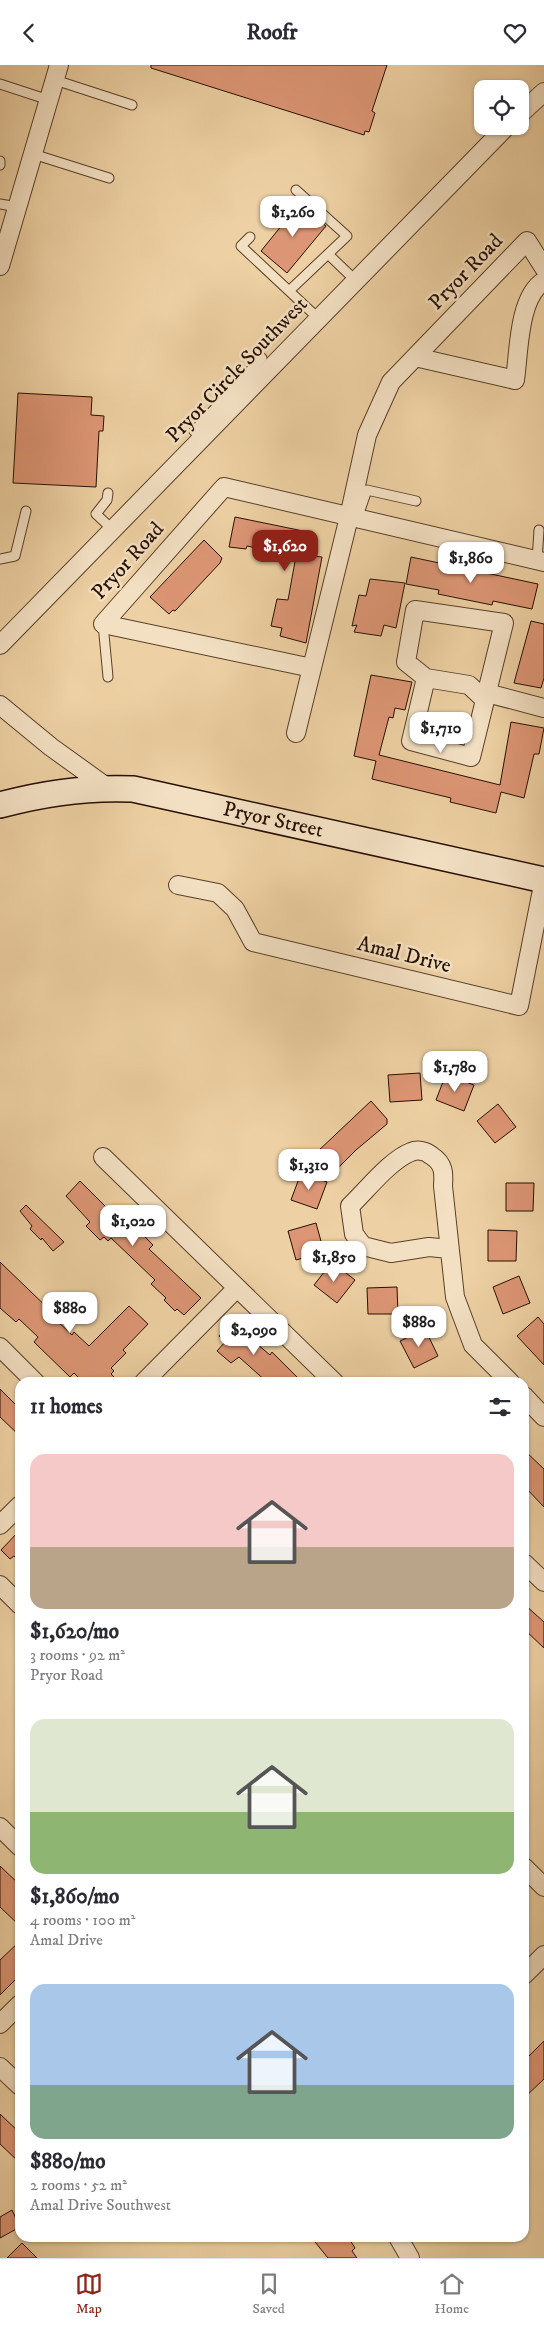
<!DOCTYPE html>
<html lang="en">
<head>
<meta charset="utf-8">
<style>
	:root { --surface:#fff; --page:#f2f2f3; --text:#2b2b33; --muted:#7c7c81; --line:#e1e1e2; --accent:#8f2418 }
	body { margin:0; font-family:"IM FELL DW Pica",serif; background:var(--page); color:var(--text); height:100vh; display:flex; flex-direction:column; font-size:19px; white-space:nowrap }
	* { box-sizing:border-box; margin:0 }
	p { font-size:16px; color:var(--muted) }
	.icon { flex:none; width:28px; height:28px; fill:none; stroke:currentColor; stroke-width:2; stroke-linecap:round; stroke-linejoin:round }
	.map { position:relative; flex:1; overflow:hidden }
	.panel { position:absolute; left:15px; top:1312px; width:514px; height:865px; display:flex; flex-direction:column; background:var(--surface); border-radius:15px; box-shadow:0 1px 4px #0004 }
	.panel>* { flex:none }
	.fabs { position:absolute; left:474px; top:15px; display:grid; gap:10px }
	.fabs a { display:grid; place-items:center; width:55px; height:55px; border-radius:10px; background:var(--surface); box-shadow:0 1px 4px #0004; font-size:25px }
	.price { position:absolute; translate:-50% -42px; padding:0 11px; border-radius:10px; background:#fff; color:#222; font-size:16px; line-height:32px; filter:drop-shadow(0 1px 2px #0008) }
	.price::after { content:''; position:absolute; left:50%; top:30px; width:15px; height:11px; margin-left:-8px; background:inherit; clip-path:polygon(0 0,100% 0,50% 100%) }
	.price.on { background:var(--accent); color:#fff }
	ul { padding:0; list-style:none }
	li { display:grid; align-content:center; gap:10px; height:265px; padding:0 15px }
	li span { display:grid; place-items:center; height:155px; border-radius:15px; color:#555 }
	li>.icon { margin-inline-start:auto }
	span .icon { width:90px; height:90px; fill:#fffc; stroke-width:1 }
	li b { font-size:21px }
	h2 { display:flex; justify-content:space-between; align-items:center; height:60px; padding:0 15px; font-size:21px }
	header { display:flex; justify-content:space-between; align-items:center; height:65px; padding:0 15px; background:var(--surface); font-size:22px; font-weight:800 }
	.tabs { display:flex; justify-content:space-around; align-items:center; height:70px; border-top:1px solid var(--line); background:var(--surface); font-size:14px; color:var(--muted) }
	.tabs a { display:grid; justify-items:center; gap:2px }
	.tabs .on { color:var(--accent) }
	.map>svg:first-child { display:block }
	.building { fill:#dd9675; stroke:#270f00 }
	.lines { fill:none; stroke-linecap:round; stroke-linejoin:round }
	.lane-casing { stroke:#583f29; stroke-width:11 }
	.street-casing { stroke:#583f29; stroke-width:20 }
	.secondary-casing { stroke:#270f00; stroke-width:28 }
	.lane { stroke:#f3e0c3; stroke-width:9 }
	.street { stroke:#f3e0c3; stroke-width:18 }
	.secondary { stroke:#f3e0c3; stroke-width:25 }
	.labels { text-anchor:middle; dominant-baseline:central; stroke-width:5; stroke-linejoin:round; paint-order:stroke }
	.street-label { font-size:21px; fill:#270f00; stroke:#f3e0c3 }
</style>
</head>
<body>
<header><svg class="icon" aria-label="back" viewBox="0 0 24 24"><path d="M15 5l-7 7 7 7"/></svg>Roofr<svg class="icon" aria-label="heart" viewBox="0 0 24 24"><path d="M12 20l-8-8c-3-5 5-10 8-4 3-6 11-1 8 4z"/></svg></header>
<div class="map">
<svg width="544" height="2193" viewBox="0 0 544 2193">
	<rect width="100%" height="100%" fill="#edd0a3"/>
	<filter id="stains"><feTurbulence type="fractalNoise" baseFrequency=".004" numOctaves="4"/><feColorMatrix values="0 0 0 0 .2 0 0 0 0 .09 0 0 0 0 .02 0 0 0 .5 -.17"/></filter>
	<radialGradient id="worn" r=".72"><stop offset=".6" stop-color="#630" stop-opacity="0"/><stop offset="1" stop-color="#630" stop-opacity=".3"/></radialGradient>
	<path class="building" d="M151,0H387L372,46L375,48L369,67L365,66L364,70L151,3Z
		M299,139L326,161L287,208L261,186Z
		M18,328L92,332L91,350L104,351L103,366H99L96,422L13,418Z
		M235,452L308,467L303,490L322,492L306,578L280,571L282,563L271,561L277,534L288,535L296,491L247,481L246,484L229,482Z
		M204,475L222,493L220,498L175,546L173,545L169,549L150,532Z
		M411,492L538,519L532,544L493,536L492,540L438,529L439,525L406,519Z
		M370,514L405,518L396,563L384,560L381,571L354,567L357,560L352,561L359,530L366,531Z
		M531,556L544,559V613L541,623L514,618Z
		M371,610L412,617L405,645L395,643L393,653L389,652L379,690L500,720L511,657L544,663L539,689H534L524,733L501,727L496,748L450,737L451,733L372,714L376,696L354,691Z
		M420,1008L422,1035L390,1037L388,1010Z
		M446,1009L474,1020L464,1046L436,1035Z
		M371,1036L387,1054V1059L356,1085L335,1106L317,1087Z
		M498,1039L516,1062L495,1078L477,1056Z
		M301,1108L327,1117L317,1144L291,1135Z
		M80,1116L115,1151L120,1146L153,1180L149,1184L201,1233L184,1250L177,1244L175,1246L164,1235L166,1233L151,1219L155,1215L111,1173L108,1176L104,1172L100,1175L86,1161L90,1157L66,1131Z
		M506,1118H534L533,1146H506Z
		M26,1140L64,1177L53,1186L42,1173L41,1175L30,1164L32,1161L20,1146Z
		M316,1158L324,1187L296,1195L288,1166Z
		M488,1165L517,1166L516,1196H488Z
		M0,1197L55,1250L53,1252L72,1270L74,1267L89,1281L129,1241L148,1259L123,1285L126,1288L111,1303L114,1306L111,1309L120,1318H84L74,1308L70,1312L34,1277L38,1272L19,1254L16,1257L0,1243Z
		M332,1197L355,1215L337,1238L314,1220Z
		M519,1211L530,1238L503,1249L493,1222Z
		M397,1222L398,1249H368L367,1223Z
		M538,1252L544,1259V1300L517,1271Z
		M231,1257L240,1265L243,1261L253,1270L250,1273L270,1290L272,1287L303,1318H268L239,1292L231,1298L217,1286L225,1277L219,1271Z
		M425,1264L438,1291L414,1303L400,1276Z
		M0,1324L20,1344V1371L0,1352Z
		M524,1385L544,1404V1442L524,1421Z
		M20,1465V1497L14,1491L10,1494L1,1485Z
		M524,1539L544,1557V1583L524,1564Z
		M0,1801L20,1820V1861L0,1842Z
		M20,1876V1910L0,1930V1895Z
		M544,1976V2014L524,2033V1996Z
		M0,2049L20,2068V2098L0,2079Z
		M12,2145L20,2162L0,2173V2152Z
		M311,2172H348L355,2183L352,2186L357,2193H328Z
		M22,2178L37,2193H7Z"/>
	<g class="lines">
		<defs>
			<path id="lane" d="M55,15L132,40
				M0,19L49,35
				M33,89L109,113
				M0,96V100
				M296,125L347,171L328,189L356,216
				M0,139L17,142
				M250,172L241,181L319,254
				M289,226L328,189
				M202,374L194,366L262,293
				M108,428L107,435L96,449L113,465
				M357,454L367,425L416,436
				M0,494L15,491L26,446
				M537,496L539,465
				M103,559L108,612"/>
			<path id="street" d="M520,49L544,27
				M0,201L59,0
				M415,292L515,315C519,288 518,232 544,216
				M0,580L507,61
				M312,603L103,559L224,422L544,497
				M426,613L411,676L471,692L504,558L415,545L406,597L426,613L469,620L485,635
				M487,628L544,643
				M0,640L51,682L108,723
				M296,668L349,452L367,370L391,317L527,176L544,203
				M178,820L218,828L235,844L253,877L519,941L544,815
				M103,1092L335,1318
				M449,1184L429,1182L391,1188L363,1181L354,1169L350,1141C366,1126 390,1095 411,1087C418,1084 426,1086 432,1091C444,1099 444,1108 443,1121L455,1232L473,1280L511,1318
				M0,1282L36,1318
				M143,1318L237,1223
				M524,1331L544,1352
				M0,1460L20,1440
				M524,1498L544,1517
				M0,1520L20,1540
				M0,1762L20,1782
				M524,1802L544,1822
				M524,1910L544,1890
				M0,1959L20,1939
				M0,2002L20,2021
				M398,2172L410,2193"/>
			<g id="secondary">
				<path id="s1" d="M0,740C44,728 88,722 133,724L544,815"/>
			</g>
		</defs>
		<use href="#lane" class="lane-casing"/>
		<use href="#street" class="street-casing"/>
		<use href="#secondary" class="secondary-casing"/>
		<use href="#lane" class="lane"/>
		<use href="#street" class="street"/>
		<use href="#secondary" class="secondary"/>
	</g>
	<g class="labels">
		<g class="street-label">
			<text transform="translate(466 207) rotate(-46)">Pryor Road</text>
			<text transform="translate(237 305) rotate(-46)">Pryor Circle Southwest</text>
			<text transform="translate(128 496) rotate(-48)">Pryor Road</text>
			<text stroke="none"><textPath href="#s1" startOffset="278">Pryor Street</textPath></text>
			<text transform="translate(404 890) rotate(14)">Amal Drive</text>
		</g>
	</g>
	<rect width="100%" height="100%" filter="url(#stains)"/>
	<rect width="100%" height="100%" fill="url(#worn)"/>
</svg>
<div class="fabs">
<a><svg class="icon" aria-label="locate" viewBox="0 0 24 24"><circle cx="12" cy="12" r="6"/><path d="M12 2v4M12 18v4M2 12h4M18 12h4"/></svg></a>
</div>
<b class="price" style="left:293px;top:173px">$1,260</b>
<b class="price on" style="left:285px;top:507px">$1,620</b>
<b class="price" style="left:471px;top:519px">$1,860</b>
<b class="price" style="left:441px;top:689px">$1,710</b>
<b class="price" style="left:455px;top:1028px">$1,780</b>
<b class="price" style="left:309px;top:1126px">$1,310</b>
<b class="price" style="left:133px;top:1182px">$1,020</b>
<b class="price" style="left:334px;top:1218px">$1,850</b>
<b class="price" style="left:70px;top:1269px">$880</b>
<b class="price" style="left:419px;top:1283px">$880</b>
<b class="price" style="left:254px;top:1291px">$2,090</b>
<section class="panel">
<h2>11 homes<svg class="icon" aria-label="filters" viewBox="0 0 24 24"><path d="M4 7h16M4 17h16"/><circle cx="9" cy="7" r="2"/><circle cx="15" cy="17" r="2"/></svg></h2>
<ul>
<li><span style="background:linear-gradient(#f6c9c9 60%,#b9a48a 0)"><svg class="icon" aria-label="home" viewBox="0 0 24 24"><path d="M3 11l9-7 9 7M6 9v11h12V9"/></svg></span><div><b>$1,620/mo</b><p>3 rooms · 92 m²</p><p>Pryor Road</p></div></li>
<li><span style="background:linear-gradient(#dfe7d0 60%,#8fb573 0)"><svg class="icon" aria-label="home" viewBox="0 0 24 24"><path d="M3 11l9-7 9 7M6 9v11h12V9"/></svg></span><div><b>$1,860/mo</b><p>4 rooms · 100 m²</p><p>Amal Drive</p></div></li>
<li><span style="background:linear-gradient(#a9c7e8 65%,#7fa58c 0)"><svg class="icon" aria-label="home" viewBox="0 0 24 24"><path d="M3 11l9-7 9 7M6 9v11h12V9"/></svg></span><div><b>$880/mo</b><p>2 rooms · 52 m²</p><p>Amal Drive Southwest</p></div></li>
</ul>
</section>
</div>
<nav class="tabs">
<a class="on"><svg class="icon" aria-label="map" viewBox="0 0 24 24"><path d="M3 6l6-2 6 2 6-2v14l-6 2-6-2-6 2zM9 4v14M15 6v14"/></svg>Map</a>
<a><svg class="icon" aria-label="saved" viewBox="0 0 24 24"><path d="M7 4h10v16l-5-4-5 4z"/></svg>Saved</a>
<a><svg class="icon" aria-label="home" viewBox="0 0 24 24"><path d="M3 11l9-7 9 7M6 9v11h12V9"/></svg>Home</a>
</nav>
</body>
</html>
